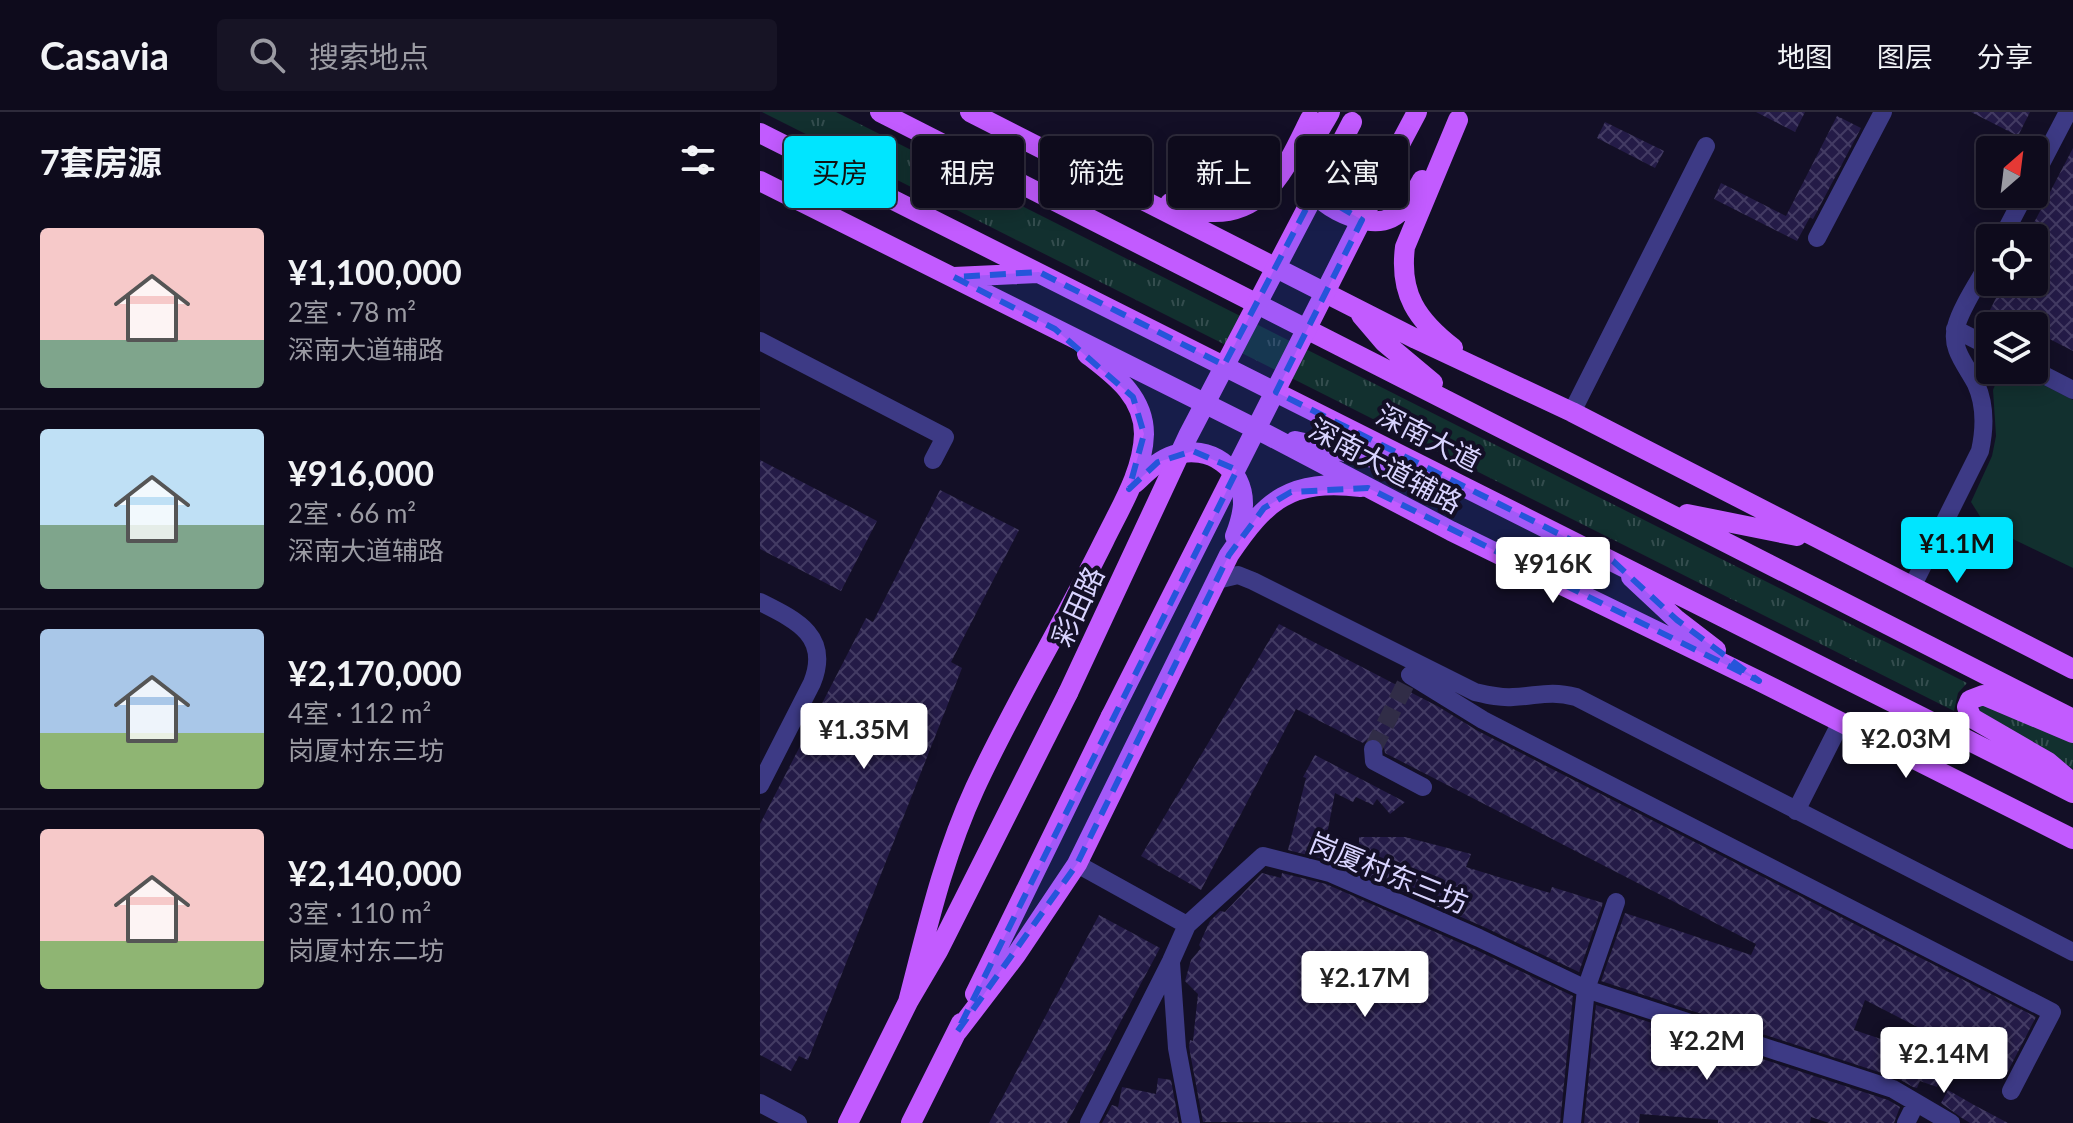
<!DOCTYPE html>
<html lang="zh">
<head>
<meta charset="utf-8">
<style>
	:root { --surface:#0e0b1c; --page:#171425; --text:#f1f3f6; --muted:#9b9ba3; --line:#2e2b3b; --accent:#00e5ff }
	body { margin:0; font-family:Lato,"Noto Sans SC",sans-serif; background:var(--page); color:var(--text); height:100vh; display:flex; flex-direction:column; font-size:30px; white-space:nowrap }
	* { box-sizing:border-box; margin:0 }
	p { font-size:26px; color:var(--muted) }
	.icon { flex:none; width:44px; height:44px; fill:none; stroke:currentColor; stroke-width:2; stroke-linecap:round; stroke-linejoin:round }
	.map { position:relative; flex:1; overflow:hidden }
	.side { display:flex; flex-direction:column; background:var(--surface); width:760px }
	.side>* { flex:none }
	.guide { position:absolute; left:24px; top:24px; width:760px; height:72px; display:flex; gap:16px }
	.needle { width:52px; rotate:28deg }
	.controls { position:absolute; left:1216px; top:24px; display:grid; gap:16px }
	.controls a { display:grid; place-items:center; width:72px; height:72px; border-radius:8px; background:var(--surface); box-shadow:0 4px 20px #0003,0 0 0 2px var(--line); font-size:40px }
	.price { position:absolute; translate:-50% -68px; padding:0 18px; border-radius:8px; background:#fff; color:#222; font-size:26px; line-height:52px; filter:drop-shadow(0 2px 4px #0008) }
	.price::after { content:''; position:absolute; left:50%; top:48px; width:24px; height:18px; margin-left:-12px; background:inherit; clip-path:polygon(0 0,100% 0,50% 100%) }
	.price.active { background:var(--accent); color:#111 }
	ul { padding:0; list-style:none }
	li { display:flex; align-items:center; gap:24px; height:200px; padding:0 40px }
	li+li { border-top:2px solid var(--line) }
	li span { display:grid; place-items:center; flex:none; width:224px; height:160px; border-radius:8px; color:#555 }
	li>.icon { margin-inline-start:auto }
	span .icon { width:96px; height:96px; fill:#fffc; stroke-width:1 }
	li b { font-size:34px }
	h2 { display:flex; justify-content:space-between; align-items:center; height:96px; padding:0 40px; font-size:34px }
	.tag { padding:0 28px; border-radius:8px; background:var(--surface); box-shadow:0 4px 20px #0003,0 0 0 2px var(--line); font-size:28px; line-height:72px }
	.tag.active { background:var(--accent); color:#111 }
	header { display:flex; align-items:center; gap:48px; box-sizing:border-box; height:112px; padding:0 40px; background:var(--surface); border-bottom:2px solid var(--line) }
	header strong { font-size:38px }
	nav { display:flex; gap:44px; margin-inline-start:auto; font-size:28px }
	.search { width:560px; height:72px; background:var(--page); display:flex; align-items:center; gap:20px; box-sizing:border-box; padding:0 28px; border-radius:8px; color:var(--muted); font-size:30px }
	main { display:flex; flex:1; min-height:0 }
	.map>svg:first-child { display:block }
	.grass { fill:url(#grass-tufts) }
	.green { fill:#12302f }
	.building { fill:url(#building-cross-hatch) }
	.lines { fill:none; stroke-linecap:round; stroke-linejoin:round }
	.minor-tunnel { stroke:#312d47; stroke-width:18; stroke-dasharray:18 9; stroke-linecap:butt }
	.minor { stroke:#3d3a85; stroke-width:18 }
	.major { stroke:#c25bff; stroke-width:20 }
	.major-bridge { stroke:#c25bff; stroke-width:20 }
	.marked { fill:#2655da; fill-opacity:0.2; stroke:#2655da; stroke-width:6; stroke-dasharray:16 10; stroke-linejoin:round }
	.labels { text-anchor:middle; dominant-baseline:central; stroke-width:8; stroke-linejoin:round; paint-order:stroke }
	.street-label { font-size:28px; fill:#d9d4ff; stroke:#130f26 }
</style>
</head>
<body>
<header>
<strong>Casavia</strong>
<div class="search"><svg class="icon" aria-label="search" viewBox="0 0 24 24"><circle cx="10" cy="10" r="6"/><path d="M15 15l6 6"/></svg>搜索地点</div>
<nav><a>地图</a><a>图层</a><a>分享</a></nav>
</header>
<main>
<section class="side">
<h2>7套房源<svg class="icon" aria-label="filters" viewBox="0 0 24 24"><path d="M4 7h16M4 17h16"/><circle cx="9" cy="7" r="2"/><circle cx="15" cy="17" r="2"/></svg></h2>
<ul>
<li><span style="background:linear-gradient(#f6c9c9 70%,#7fa58c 0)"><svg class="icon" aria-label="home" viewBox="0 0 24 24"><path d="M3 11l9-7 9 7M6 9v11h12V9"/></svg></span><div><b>¥1,100,000</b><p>2室 · 78 m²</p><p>深南大道辅路</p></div></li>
<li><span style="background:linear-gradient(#bfe0f5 60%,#7fa58c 0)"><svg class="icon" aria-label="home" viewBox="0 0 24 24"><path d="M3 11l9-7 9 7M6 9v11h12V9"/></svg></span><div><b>¥916,000</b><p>2室 · 66 m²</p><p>深南大道辅路</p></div></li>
<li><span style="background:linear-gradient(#a9c7e8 65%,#8fb573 0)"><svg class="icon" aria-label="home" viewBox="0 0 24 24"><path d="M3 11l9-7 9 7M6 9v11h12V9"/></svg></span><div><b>¥2,170,000</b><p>4室 · 112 m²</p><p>岗厦村东三坊</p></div></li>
<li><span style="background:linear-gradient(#f6c9c9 70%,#8fb573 0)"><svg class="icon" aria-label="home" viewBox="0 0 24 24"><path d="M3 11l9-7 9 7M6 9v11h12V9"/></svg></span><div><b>¥2,140,000</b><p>3室 · 110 m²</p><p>岗厦村东二坊</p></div></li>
</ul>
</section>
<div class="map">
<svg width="1313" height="1011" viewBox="0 0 1313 1011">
	<defs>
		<pattern id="grass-tufts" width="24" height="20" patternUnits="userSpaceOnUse" patternTransform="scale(2)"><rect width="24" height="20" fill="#12302f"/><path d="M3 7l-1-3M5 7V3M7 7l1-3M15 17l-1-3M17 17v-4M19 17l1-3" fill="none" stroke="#344d4e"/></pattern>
		<pattern id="building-cross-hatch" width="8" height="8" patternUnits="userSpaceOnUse" patternTransform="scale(2)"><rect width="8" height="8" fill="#241b47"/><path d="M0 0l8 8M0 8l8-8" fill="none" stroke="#433b63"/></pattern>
	</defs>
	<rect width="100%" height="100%" fill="#130f26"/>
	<path class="grass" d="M2,0H76L1207,571L1198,581L1194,599Z
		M1220,592L1313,630V657L1273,630L1219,602Z"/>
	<path class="green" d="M1245,262L1268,265L1313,288V456L1226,414L1211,390L1232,344L1236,324L1233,278L1237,268Z"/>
	<path class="building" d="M996,0H1045L1035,20Z
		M1211,0H1270L1258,24Z
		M1077,4L1101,16L1053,107L1050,105L1037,129L954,87L961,71L1026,104Z
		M845,10L904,39L895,56L837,26Z
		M1313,36V239L1274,219V214H1263L1230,198L1244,170H1274V126H1266Z
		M0,348L117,409L81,479L0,437Z
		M180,378L259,418L191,550L202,556L48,948L39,944L31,959L0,943V712L106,506L113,510Z
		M519,512L679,595L718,619L1276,905L1247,961L1105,888L1094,918L1187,949L1177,975L1160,969L1157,976L1153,975L1137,966L841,869L865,801L991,843L996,832L625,641L623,631L619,627L611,625L603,631L536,597L441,778L381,744Z
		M555,643L645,690L630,702L617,687L613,693L596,685L593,690L575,681L566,727L599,737V725H645L711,742L706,755L790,781L792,775L843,791L819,860L724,815L575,750L528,738L546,666L543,665Z
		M502,761L521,766L522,761L566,772L714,837L813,884L800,1011L443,1010L429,935L430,928L433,929L438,882L425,869L431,848L441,836L439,833L450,809L460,799L465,800Z
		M339,803L400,836L379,875L307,1011H229Z
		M836,893L948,929L946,934L989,948L990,943L1128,988L1140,995L1134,1011H1069L1051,1005L1050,1011H958V1008L880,1002L879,1011H824Z
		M398,966L411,968L419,1011H342L352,993L358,995L362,975L396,982Z
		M1188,978L1214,993L1248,1011H1210L1202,1006L1181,991Z"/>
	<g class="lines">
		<path class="minor-tunnel" d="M613,637L650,563"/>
		<path class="minor" d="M1274,65L1308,0
			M1057,126L1123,0
			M1242,126L1265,82
			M1195,217L1230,235
			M0,229L185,325L173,348
			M1274,258L1313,278
			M812,300L946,34
			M457,468L478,463L493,469L715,580C728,583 740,586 753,585C778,584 790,578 816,585L1313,840
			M1152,475L1220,339C1225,316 1226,294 1216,272C1207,254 1190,237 1196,215C1201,195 1220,168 1230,149
			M0,490C36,508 71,524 52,571L0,673
			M650,563L723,608L1292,900L1251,979
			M613,637L614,649L663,675
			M1036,699L1081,610
			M317,752L427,813
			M411,851L417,936L431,1011
			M0,991L38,1011
			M329,1011L411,849L427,813L503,744L570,761L719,826L826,877L1133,977L1191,1011
			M812,1011L826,877L856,790
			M1146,1011L1156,991"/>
		<path class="major" d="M120,0L1313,607
			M210,0L656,227L812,300L1313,557
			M570,0C561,17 546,37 545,57C544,90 604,119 631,106C647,98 654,83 662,68
			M0,21L1313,681
			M640,32L657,0
			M0,69L508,323L691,419L999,569L1313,727
			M410,91C424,94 439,100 453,100C509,101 529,49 550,7
			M194,165L278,161
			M601,203L624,230L673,271
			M693,236C657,208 639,182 645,135L698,8
			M535,329L645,353
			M374,372C386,361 398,348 414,343C449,332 484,356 483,393C482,404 479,414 475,424
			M927,402L1037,424
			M871,465L917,508L956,538
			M1313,621L1223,583L1210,588L1207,595L1212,606L1288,650L1313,671
			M215,882L351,604
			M148,890C167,817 183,745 215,676C254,592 303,512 344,429C360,396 383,360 384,322C384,284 354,263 327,242
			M197,920L256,843L317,752L469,443C507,387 530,367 601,375
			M88,1011L148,890L178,839L308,581
			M151,1011L201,911"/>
		<path class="major-bridge" d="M308,581L428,324L592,10
			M351,604L640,32"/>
	</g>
	<path class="marked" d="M555,80L602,108L516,280L853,449L917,508L999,569L608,376L531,380L504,396L469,443L317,752L197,920L477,358L433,339L398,350L369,377L384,322L373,285L295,217L194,165L279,160L464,253Z"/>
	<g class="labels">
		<g class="street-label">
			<text transform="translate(669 325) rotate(27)">深南大道</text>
			<text transform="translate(626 353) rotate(28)">深南大道辅路</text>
			<text transform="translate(317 494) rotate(-65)">彩田路</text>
			<text transform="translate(629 760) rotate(22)">岗厦村东三坊</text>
		</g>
	</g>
</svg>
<div class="controls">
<a><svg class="needle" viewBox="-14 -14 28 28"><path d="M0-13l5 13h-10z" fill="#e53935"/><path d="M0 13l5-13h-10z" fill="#9b9ba3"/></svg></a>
<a><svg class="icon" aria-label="locate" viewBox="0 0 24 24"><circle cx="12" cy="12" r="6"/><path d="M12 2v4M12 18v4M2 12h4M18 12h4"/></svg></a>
<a><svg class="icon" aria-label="layers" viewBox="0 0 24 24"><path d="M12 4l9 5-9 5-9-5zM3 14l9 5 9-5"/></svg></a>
</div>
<b class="price active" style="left:1197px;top:473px">¥1.1M</b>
<b class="price" style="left:793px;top:493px">¥916K</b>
<b class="price" style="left:104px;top:659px">¥1.35M</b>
<b class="price" style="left:1146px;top:668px">¥2.03M</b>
<b class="price" style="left:605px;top:907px">¥2.17M</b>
<b class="price" style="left:947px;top:970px">¥2.2M</b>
<b class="price" style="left:1184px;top:983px">¥2.14M</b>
<div class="guide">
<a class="tag active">买房</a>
<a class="tag">租房</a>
<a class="tag">筛选</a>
<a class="tag">新上</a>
<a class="tag">公寓</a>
</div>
</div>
</main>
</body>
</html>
